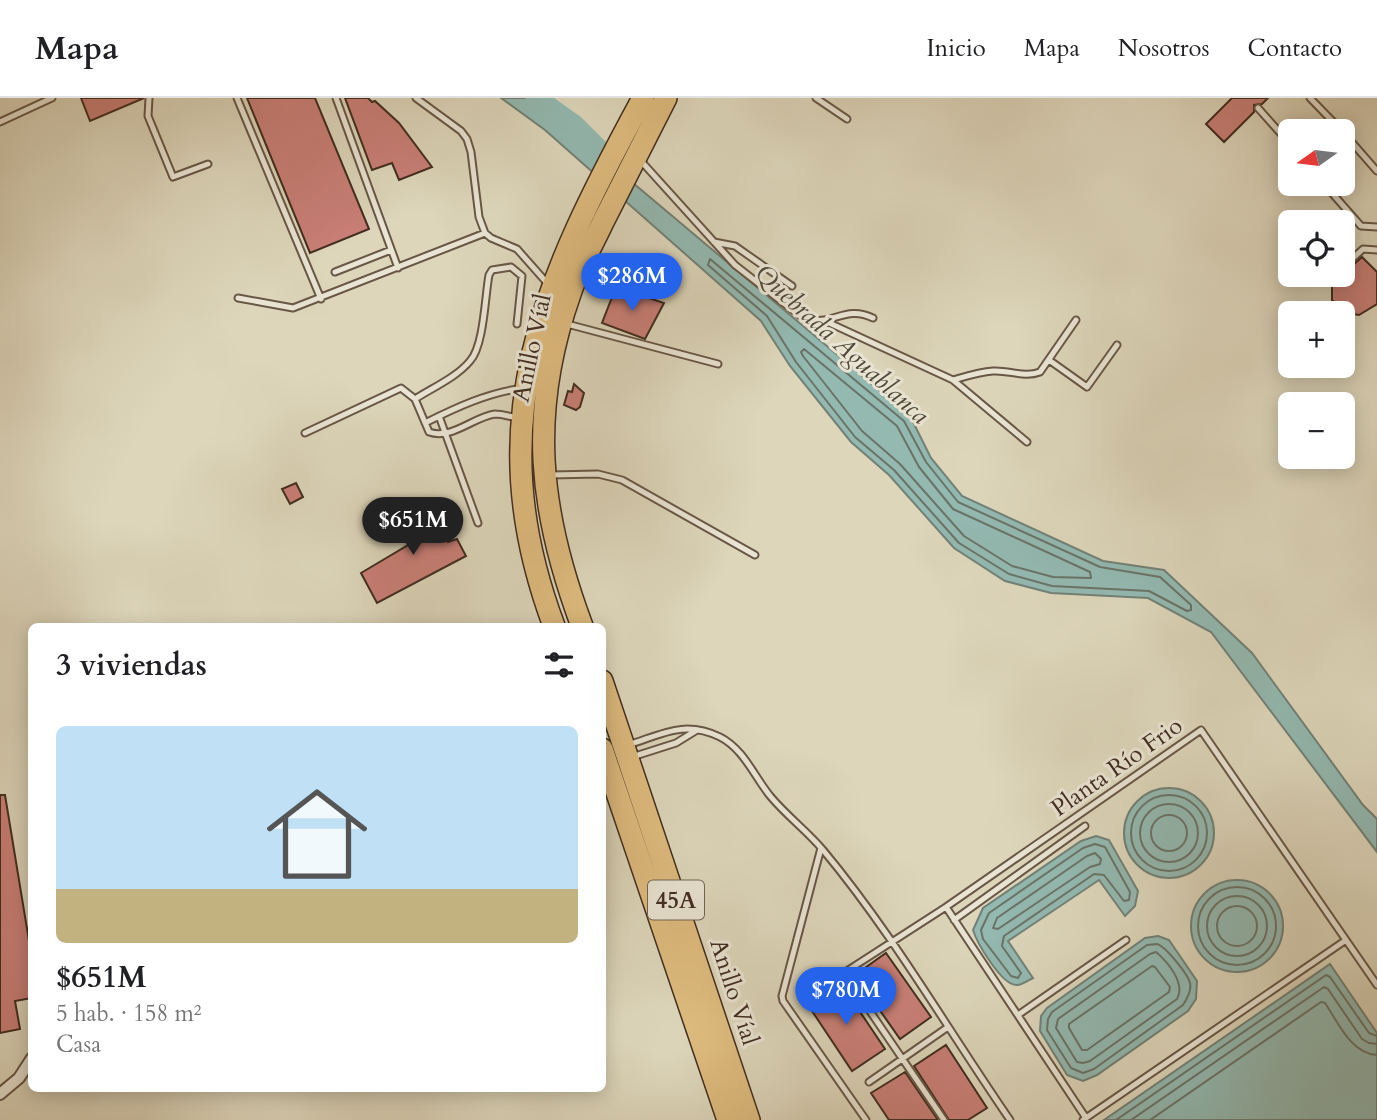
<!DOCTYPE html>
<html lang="es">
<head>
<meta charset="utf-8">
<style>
	:root { --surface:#fff; --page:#f2f2f2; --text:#202124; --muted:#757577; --line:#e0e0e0; --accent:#2563eb }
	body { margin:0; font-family:Cardo,serif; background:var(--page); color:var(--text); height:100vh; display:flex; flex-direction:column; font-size:26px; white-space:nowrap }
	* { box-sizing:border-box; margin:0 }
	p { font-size:23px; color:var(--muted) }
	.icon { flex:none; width:38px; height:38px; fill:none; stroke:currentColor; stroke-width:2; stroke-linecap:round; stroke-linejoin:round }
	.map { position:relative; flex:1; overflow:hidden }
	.details { position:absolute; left:28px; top:525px; width:578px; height:469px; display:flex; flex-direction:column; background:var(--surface); border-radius:10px; box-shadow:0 4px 18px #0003 }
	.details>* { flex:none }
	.needle { width:46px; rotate:256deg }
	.controls { position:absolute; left:1278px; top:21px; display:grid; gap:14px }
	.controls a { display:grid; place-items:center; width:77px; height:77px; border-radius:10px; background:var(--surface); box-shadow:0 4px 18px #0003; font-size:35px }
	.price { position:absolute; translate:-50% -60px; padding:0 16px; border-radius:24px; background:var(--accent); color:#fff; font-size:23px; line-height:46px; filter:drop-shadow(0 2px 4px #0008) }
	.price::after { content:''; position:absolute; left:50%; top:42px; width:21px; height:16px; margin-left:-10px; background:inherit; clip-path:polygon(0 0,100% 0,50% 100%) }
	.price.current { background:#222; color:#fff }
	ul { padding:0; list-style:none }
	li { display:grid; align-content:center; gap:14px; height:371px; padding:0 28px }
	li+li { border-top:2px solid var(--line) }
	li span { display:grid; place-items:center; height:217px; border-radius:10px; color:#555 }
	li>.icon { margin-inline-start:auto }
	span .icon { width:126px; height:126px; fill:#fffc; stroke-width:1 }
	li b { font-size:30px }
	h2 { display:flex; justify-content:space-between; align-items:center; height:84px; padding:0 28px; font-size:30px }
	header { display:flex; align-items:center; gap:42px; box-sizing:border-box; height:98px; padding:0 35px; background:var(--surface); border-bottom:2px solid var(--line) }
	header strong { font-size:33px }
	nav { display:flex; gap:38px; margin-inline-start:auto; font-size:24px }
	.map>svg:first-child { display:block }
	.water { fill:#93b9b1; stroke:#728177; stroke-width:2 }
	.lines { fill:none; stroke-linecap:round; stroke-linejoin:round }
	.shore { stroke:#6a7368; stroke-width:2 }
	.river { stroke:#93b9b1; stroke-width:21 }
	.building { fill:#c97f77; stroke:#412d1f; stroke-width:2 }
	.lane-casing { stroke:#685746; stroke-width:9 }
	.street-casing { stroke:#685746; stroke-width:14 }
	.highway-casing { stroke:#412d1f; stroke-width:24 }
	.lane { stroke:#e9e4d3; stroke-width:5 }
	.street { stroke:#e9e4d3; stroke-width:10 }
	.highway { stroke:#debb7e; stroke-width:21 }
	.labels { text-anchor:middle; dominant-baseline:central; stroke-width:6; stroke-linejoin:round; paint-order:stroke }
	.shield { fill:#e9e4d3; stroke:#736455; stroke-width:2 }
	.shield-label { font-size:23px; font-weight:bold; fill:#412d1f }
	.street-label { font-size:24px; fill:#412d1f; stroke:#e9e4d3 }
	.water-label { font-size:26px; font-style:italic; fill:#51493c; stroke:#e9e4d3 }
</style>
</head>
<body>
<header>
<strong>Mapa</strong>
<nav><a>Inicio</a><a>Mapa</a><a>Nosotros</a><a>Contacto</a></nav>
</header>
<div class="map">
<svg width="1377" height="1022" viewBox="0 0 1377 1022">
	<rect width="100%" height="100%" fill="#ddd6bb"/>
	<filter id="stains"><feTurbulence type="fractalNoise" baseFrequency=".00286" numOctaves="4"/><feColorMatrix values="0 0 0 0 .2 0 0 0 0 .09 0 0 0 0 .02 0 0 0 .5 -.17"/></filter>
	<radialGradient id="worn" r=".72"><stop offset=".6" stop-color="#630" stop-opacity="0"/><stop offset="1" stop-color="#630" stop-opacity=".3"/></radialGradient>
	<path class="water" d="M501,0H532L910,318L931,360L962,398L1103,463L1164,472L1252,555L1363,707L1377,721V754L1211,534L1148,500L1051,495L1005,483L954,450L889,377L851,344L790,268L761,223L545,32Z
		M1124 735a45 45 0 1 1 90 0a45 45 0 1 1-90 0Z
		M1096,738L1109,742L1138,793L1135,808L1125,818L1099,782L1008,843L1033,880C1029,882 1022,887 1017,887C1002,888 977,845 973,832L983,810L1081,743Z
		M1191 828a46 46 0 1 1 92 0a46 46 0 1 1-92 0Z
		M1158,838L1169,842L1197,883L1196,901L1188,913L1097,977L1083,983L1067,977L1040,933L1041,918L1047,910L1145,840Z
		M1330,866L1377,935V1022H1104Z"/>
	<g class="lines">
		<path class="shore" d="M710,161L904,323L926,364L958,404L1100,469L1160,479L1191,507V512L1187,513L1149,493L1052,488L1009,476L959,445L894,372L855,339L796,264L767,218L708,167Z
			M804,251L897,328L919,369L953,411L1090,474L1091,480L1053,479L1012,468L964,438L900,366L862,333L803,258L801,254Z
			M1131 735a38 38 0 1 1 76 0a38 38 0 1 1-76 0Z
			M1140 735a29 29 0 1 1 58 0a29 29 0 1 1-58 0Z
			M1151 735a18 18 0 1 1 36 0a18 18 0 1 1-36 0Z
			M1095,746L1105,749L1130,794L1129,802L1124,803L1104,777L1094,776L1004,838L1002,848L1021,875L1018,880L1011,878L983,841L981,832L989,815L1083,750Z
			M1095,755L1101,761L1100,766L1090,769L998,831L993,830L997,820L1087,758Z
			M1198 828a39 39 0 1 1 78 0a39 39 0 1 1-78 0Z
			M1207 828a30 30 0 1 1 60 0a30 30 0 1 1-60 0Z
			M1217 828a20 20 0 1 1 40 0a20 20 0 1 1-40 0Z
			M1157,846C1165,848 1188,876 1190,885C1192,893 1187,901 1183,907L1094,971L1083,975L1071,970L1047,932L1048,921L1052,914L1147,847Z
			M1156,854C1168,864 1186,886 1177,901L1090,963L1083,965L1077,964L1056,930L1058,921L1150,856Z
			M1152,868L1155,869L1170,889L1169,894L1087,952H1082L1069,930V926Z
			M1116,1022L1326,877L1330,879L1369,935L1377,938
			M1131,1022L1324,889L1328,891L1362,941L1369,945L1377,946
			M1150,1022L1321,904L1325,905C1338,924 1351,956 1377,957"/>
		<path class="river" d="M536,0L574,27L622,75"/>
	</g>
	<path class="building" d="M81,0H144L90,23Z
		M247,0H315L369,131L310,155Z
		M345,0H368L372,4L375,3L399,25L432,69L399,82L392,65L372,72Z
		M1232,0H1268L1262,6L1254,7V14L1224,44L1206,26Z
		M1362,159L1377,174V206L1359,217L1346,215L1332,202V187L1338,177H1342Z
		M616,189L664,205L645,241L602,225Z
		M574,286L584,295L580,309L576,312L564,307L568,293L572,294Z
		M296,385L303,399L290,406L282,391Z
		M418,402L437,438L445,433L448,444L457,441L466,458L377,505L361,475L413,444L399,411Z
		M0,697H5L32,861V900L15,903L20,931L0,935Z
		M886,855L931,919L900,941L855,877Z
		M840,884L885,951L852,973L808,907Z
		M946,947L987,1010L968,1022H949L914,968Z
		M905,974L938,1022H889L871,995Z"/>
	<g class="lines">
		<defs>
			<path id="lane" d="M149,0L148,18L173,79L208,66
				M237,0L321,201
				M336,0L398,170
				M416,0L461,33L467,41L471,54L479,119L485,135L491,140L517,151L548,186
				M816,0L847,21
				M1310,0L1342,33
				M1258,10L1290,46
				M0,24L52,0
				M1342,33L1377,73
				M641,63L735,167L803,220C832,230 844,206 873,220
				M1324,86L1361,128L1377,129
				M714,144L735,148L792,188
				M1342,170L1363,151L1377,152
				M335,174L391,152
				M238,200L293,210L485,135
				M825,223L953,282L1027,344
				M567,226L718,266
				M1049,262L1087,289L1117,247
				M953,282C967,278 979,274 993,273C1010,272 1024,280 1040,274L1076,222
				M415,301C432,290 457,279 470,263C484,248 485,198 489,177L492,172L511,169L522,178L517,226
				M439,318L478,425
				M425,325C457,309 487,295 523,290
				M305,335L401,290L415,301L429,334C452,342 473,319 495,316C502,316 511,319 518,320
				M551,377L598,376L622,382L755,457
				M628,647C663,636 684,622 720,639C744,651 755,680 771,699C787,718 807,733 823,752C893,836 948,932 1010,1022
				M632,659L676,645L697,632
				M821,750L782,898L783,903L866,1022
				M946,809L1086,1020
				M954,822L1085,728
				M844,875L944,1022
				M808,898L946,809L1201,632L1377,887
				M1018,917L1126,842
				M869,984L948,929
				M1083,1022L1346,842"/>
			<path id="street" d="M0,996L19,980L32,960"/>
			<path id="highway" d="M554,528C477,322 545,181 643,0
				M582,528C539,413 528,315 570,196C578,171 592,148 603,124C624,82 645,41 666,0
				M602,583L749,1022
				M602,651L728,1022"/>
		</defs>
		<use href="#lane" class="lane-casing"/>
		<use href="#street" class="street-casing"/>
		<use href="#highway" class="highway-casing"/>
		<use href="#lane" class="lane"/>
		<use href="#street" class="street"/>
		<use href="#highway" class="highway"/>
	</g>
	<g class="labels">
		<rect class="shield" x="648" y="782.5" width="56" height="39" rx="5"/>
		<g class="shield-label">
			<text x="676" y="802">45A</text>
		</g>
		<g class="street-label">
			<text transform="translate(532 250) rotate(-78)">Anillo Víal</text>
			<text transform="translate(1117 669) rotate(-35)">Planta Río Frio</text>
			<text transform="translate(734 894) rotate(72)">Anillo Víal</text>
		</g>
		<g class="water-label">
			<text transform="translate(842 246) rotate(42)">Quebrada Aguablanca</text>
		</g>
	</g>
	<rect width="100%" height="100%" filter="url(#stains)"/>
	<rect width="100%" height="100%" fill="url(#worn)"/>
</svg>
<div class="controls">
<a><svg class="needle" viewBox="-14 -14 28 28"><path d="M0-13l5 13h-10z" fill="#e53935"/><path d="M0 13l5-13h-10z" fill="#757577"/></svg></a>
<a><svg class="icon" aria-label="locate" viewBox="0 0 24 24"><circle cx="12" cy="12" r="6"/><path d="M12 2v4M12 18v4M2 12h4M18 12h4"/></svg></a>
<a>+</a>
<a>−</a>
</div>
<b class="price" style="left:632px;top:215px">$286M</b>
<b class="price current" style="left:413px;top:459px">$651M</b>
<b class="price" style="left:846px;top:929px">$780M</b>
<section class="details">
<h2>3 viviendas<svg class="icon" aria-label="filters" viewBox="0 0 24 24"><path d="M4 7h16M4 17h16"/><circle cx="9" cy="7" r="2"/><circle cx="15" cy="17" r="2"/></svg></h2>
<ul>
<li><span style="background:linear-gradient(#bfe0f5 75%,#c2b280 0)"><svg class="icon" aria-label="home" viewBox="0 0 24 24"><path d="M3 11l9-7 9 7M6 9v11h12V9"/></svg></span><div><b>$651M</b><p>5 hab. · 158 m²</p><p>Casa</p></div></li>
</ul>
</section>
</div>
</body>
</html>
